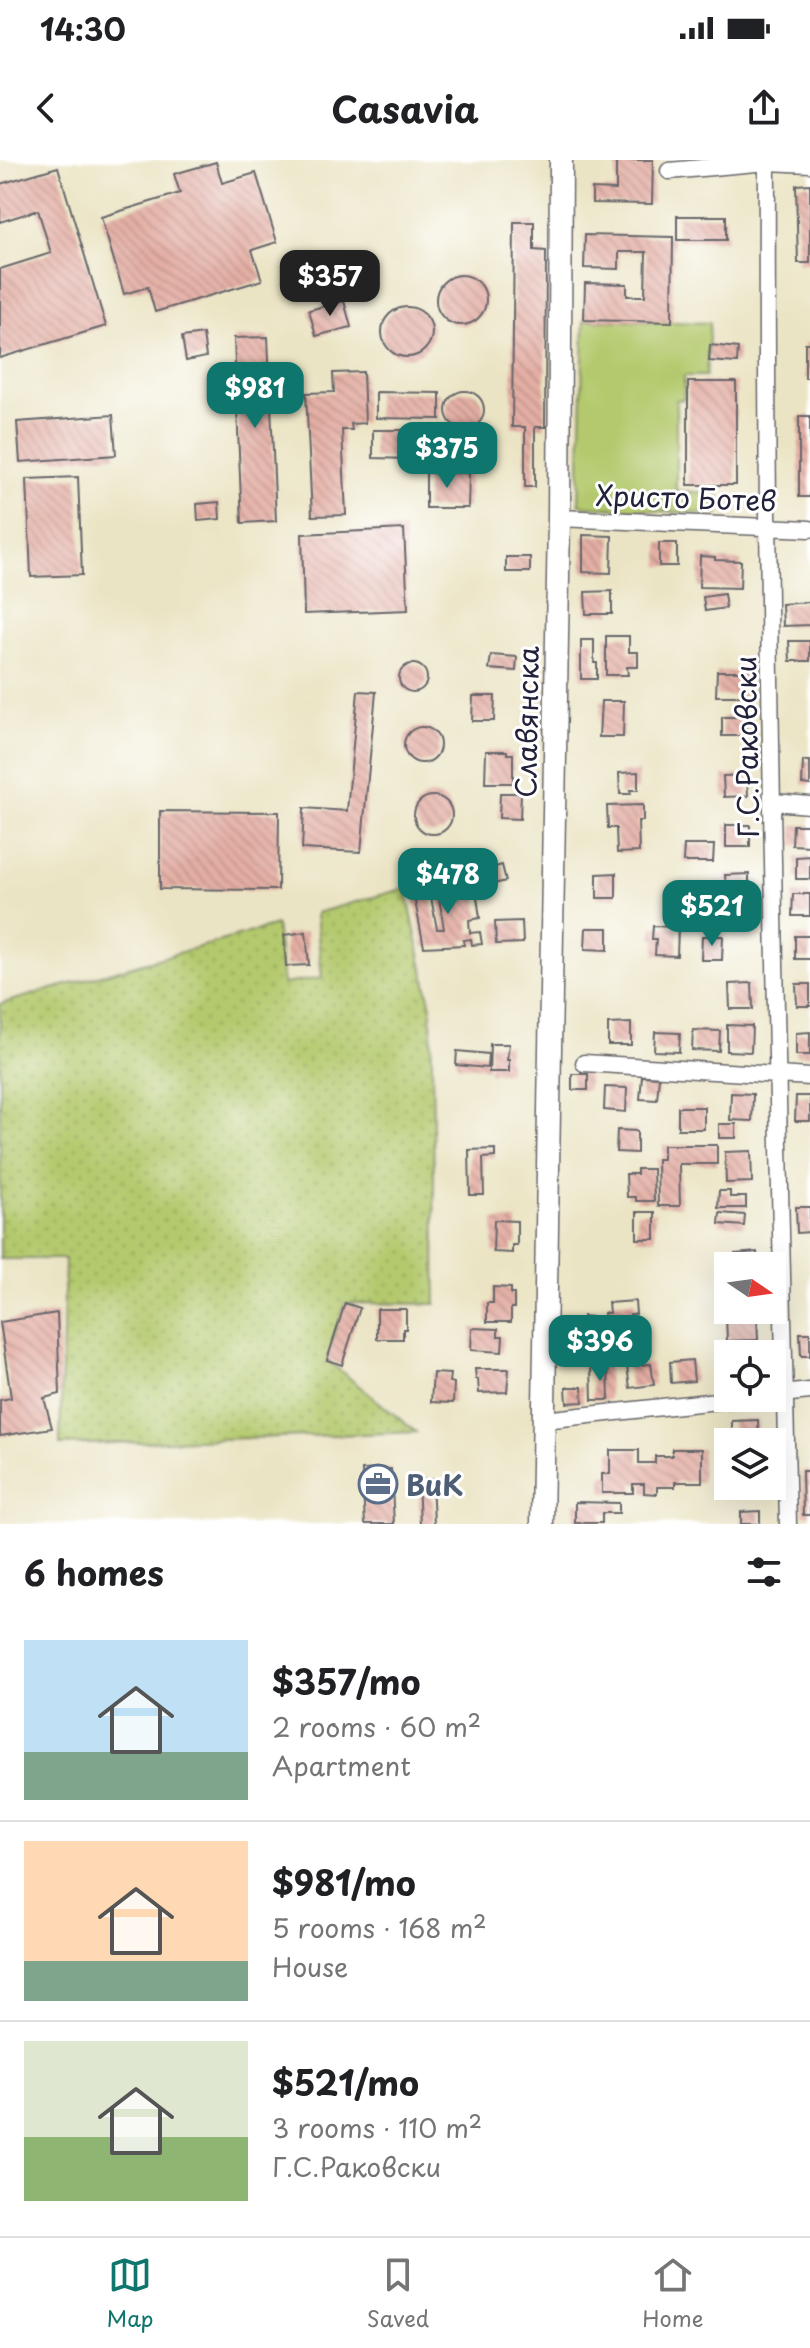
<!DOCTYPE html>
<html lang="en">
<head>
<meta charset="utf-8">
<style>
	:root { --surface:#fff; --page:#f6f6f6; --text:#202124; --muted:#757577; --line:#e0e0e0; --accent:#0f766e }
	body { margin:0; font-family:"Playpen Sans",sans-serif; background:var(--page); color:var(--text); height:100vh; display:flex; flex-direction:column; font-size:30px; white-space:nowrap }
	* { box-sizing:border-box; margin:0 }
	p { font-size:26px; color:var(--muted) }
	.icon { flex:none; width:44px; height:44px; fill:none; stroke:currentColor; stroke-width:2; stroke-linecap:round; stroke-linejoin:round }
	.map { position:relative; height:1364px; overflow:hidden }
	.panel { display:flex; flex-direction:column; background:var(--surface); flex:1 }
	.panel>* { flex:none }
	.needle { width:52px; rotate:103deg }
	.fabs { position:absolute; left:714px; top:1092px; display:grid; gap:16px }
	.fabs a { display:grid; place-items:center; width:72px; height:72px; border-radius:0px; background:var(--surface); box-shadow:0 8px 32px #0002; font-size:40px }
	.price { position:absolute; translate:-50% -68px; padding:0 18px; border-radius:16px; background:var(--accent); color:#fff; font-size:26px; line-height:52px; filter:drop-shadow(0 2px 4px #0008) }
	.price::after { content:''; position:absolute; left:50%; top:48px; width:24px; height:18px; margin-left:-12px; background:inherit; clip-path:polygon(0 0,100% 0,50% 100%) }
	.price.current { background:#222; color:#fff }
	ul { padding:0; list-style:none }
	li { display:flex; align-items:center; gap:24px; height:200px; padding:0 24px }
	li+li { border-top:2px solid var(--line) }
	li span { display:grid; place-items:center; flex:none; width:224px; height:160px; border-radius:0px; color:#555 }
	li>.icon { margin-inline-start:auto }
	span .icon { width:96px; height:96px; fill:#fffc; stroke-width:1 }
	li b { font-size:34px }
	h2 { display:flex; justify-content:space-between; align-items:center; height:96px; padding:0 24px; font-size:34px }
	.status { display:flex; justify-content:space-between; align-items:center; height:56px; padding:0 40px; background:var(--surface); direction:ltr }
	.status svg { height:22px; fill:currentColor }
	header { display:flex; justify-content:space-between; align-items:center; height:104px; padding:0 24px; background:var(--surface); font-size:36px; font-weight:700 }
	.dock { display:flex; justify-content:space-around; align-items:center; height:112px; border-top:2px solid var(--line); background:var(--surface); font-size:22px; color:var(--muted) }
	.dock a { display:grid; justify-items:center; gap:4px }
	.dock .current { color:var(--accent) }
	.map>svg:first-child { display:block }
	.grass { fill:url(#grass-dots); stroke:#6b7654; stroke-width:2 }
	.park { fill:#b4c96d; stroke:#6b7654; stroke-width:2 }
	.building { fill:url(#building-back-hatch) }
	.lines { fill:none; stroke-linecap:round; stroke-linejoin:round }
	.street-casing { stroke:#68666b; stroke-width:19 }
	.secondary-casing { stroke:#68666b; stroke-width:25 }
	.street { stroke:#fff; stroke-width:16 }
	.secondary { stroke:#fff; stroke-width:22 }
	.labels { text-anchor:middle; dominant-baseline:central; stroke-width:6; stroke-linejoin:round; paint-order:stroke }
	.street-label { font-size:28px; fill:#22223b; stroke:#fff }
	.service-label { font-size:28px; font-weight:bold; fill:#4e5e75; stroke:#fff; text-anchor:start }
</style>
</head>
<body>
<div class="status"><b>14:30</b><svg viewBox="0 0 49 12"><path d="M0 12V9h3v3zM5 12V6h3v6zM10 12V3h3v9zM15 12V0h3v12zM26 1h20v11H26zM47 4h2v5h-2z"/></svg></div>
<header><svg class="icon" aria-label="back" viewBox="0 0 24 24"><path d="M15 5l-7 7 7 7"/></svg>Casavia<svg class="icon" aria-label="share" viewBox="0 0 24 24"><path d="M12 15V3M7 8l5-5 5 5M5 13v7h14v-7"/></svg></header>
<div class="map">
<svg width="810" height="1364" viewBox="0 0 810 1364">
	<defs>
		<pattern id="grass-dots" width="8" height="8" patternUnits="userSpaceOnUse" patternTransform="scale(2)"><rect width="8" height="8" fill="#b4c96d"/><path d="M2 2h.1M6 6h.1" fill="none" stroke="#9aac5f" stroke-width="1.8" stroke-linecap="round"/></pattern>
		<pattern id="building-back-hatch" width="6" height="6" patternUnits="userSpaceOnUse" patternTransform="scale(2)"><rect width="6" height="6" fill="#e3ada3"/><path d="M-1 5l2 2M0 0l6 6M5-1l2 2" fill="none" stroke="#c2958d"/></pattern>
	</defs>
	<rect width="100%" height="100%" fill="#fff"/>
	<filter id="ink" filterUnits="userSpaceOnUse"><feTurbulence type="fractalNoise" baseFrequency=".0125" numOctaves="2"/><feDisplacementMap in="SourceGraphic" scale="16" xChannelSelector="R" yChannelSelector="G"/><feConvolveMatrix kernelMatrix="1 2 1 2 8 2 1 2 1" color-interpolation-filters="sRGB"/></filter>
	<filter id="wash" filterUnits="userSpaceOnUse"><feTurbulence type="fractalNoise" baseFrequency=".006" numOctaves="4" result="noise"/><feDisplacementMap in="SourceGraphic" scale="32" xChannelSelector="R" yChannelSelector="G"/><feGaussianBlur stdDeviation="1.8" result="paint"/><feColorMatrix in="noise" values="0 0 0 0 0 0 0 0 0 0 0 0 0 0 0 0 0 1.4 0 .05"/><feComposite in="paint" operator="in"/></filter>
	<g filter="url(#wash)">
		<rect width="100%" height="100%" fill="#ebe4c4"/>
		<path class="grass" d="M406,728L431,847L436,1144L345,1143L327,1200L416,1272L60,1285L65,1099H0V844L276,765L283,824L322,818L316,753Z"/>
		<path class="park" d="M584,160L710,163L706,216H684V239L676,240V331L719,333V355L585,346L579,343Z"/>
		<g id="blocks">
			<path class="building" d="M616,0H653L652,44L592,43V29L616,30Z
				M216,2L222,23L256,13L277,82L252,90L262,120L155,152L148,127L124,134L101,57L180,33L174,14Z
				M58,7L106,166L0,198V109L51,93L38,50L0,62V24Z
				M810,24V103H798L796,25Z
				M677,56H726V80H677Z
				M514,62H534V90L546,91L545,267H535V327H525V267H512Z
				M585,75L673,77L672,162L584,160L585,123L627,124V136H645L646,92H619V109L584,108Z
				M436 140a25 25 0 1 1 50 0a25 25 0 1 1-50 0Z
				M344,141L351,167L316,176L309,150Z
				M382 172a25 25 0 1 1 50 0a25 25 0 1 1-50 0Z
				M203,174L206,197L186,201L182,177Z
				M268,177L276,361L242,363L234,178Z
				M805,183H810V218H805Z
				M710,185L738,188L737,203L709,201Z
				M363,212L365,263L351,264L352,270H342L346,355L312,356L306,233L334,232L333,213Z
				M688,222H736V325H688Z
				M446 250a19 19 0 1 1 38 0a19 19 0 1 1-38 0Z
				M376,232L440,233V259L376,258Z
				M113,255L116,295L20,302L17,262Z
				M799,256H810V337H799Z
				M373,270H410V299L373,298Z
				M426,313H469L468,348H426Z
				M78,317L82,415L31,417L27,319Z
				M219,342L220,359L198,361L197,344Z
				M404,369L408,450L304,454L302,374Z
				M583,375L612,376L611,413L583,412Z
				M659,383H677V406H659Z
				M700,396L715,397V400L741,401L740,428L699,427Z
				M506,397H530V412H506Z
				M612,431V454H586L585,432Z
				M724,434L726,448L705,451L703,437Z
				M810,442V465L783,466L782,444Z
				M606,476H629V492H638V507H627L628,515H606Z
				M581,480H594V503H597V519H581Z
				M789,481H810V501H790Z
				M491,495L517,497L516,511L489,509Z
				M399 518a14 14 0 1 1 28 0a14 14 0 1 1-28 0Z
				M717,511H745V536H716Z
				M358,531L376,532L361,692L302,689L304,648L347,651Z
				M473,536H495L494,561H472Z
				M601,541H624L623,577H599Z
				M722,557H746V576H722Z
				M404 585a18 18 0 1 1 36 0a18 18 0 1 1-36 0Z
				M486,591H507V594H513V623H485Z
				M803,601H810V625L802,624Z
				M638,612V630H630L631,634H620L619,613Z
				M747,615L748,636L724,637L723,616Z
				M500,633H521L520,659L499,658Z
				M414 655a19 19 0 1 1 38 0a19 19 0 1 1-38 0Z
				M643,645V661H638L639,692L617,693L616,668H608L607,646Z
				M160,651L279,652L278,730L160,729Z
				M726,665H750V687H726Z
				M793,665H810V686L792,685Z
				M684,685H714L713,702H683Z
				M810,696V719H796V697Z
				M502,705L506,721L486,726L482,711Z
				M616,713V738H597V714Z
				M749,714V724L726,725L725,715Z
				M455,719L457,733L476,730L480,758L469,760L470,773L480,772L482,784L472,785L471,779L463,780L464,785L424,787L413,731L429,727L437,769H444L437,725Z
				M793,734H810V756H792Z
				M522,761L523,783L496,784L495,762Z
				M653,766L678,767L677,796L655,795L656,779H652Z
				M586,768H608V790L585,789Z
				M306,772L309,805L286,806L284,775Z
				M702,776H723L722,800H701Z
				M795,776H810V799H795Z
				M752,823L753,849H730L729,824Z
				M796,824H810V846H797Z
				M631,863V885H608V864Z
				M727,865L752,866L751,892L727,891Z
				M693,870L720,871L719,891L692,890Z
				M655,872L680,873L679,892L654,891Z
				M810,872V895H796V873Z
				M490,884H509L507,900H509V912H489Z
				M457,891L488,894L487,908L456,905Z
				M572,914H588V930H572Z
				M642,916L659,917L657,940L640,939Z
				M605,927L627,928L626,952L604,950Z
				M731,933L753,934L752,961L730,960Z
				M796,936H810V961H795Z
				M678,947H704V969H678Z
				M719,964H736V978H719Z
				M617,970L637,971V993L616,992Z
				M663,985H717V1004H679L680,1046H658L657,999H663Z
				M495,989V997L483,998L484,1035H470L469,990Z
				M751,991L752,1022L726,1023L725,992Z
				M637,1009H653L654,1041H636V1037H627L626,1014H637Z
				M719,1031H730V1037H746V1048H718Z
				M796,1047H810V1072L797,1073Z
				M637,1052H655V1079H637Z
				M720,1053L745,1055L744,1066L719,1064Z
				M494,1060L517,1061V1085H512V1093L493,1092Z
				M757,1092L758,1106H736L735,1094Z
				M493,1127L511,1128V1134H514V1148H511V1162H487V1143H493Z
				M635,1141L636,1154H630L631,1167L605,1169L604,1153H609L608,1143Z
				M345,1143L360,1148L342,1205L327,1200Z
				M377,1149H406V1169H403V1179H377Z
				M57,1153L60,1234L44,1238L52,1268L0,1276V1240L11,1238L0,1162Z
				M757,1155L758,1180L727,1181L726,1156Z
				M583,1156L591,1157L590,1198H568L570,1162H583Z
				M472,1168L498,1169V1176H503L502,1192L471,1190Z
				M800,1173H810V1196H801Z
				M692,1200L694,1221L671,1223L670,1202Z
				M651,1204L654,1225L630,1228L627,1206Z
				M608,1205L609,1240H592L591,1206Z
				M475,1209H509L507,1232L479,1233L478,1219H476Z
				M433,1213L450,1214L449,1222L454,1223L453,1243L431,1242Z
				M566,1227H582L583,1242L567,1243Z
				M758,1260L759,1282H732V1261Z
				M672,1289H702V1322H675V1327H657V1334L644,1333V1324H633V1333H602V1314H610V1290H639V1303H655V1296H672Z
				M391,1309L394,1364H365L362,1310Z
				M802,1311H810V1355H803Z
				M432,1319L434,1364H420L418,1320Z
				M575,1342L619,1343V1353H602V1363H575Z
				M760,1351V1364H741V1352Z"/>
		</g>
	</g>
	<g filter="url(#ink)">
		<use href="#blocks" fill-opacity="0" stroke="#68666b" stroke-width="2"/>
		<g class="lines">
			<defs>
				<path id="street" d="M767,0C765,455 777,909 788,1364
					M669,11L767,2L810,4
					M559,358L810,369
					M773,642L810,645
					M584,903L810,917
					M772,1235L810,1231
					M544,1260L744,1238"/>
				<path id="secondary" d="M542,1364L559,358L561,0"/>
			</defs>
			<use href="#street" class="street-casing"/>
			<use href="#secondary" class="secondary-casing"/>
			<use href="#street" class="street"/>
			<use href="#secondary" class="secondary"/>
		</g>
	</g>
	<defs>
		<symbol id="office-ring" viewBox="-11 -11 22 22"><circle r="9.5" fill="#fff" stroke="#5c6f8a" stroke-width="1.5"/><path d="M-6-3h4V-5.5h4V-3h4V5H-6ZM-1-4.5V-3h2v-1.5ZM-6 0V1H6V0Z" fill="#5c6f8a"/></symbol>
	</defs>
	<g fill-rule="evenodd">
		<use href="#office-ring" x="356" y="1302" width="44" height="44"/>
	</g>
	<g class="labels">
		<g class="street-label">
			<text transform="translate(686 337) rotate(2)">Христо Ботев</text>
			<text transform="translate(526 562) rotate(-89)">Славянска</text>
			<text transform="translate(746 587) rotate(-91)">Г.С.Раковски</text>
		</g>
		<g class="service-label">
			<text x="406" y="1324">ВиК</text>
		</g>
	</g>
</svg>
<div class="fabs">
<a><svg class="needle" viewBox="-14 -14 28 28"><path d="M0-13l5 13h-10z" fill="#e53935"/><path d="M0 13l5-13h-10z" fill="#757577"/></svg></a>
<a><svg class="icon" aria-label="locate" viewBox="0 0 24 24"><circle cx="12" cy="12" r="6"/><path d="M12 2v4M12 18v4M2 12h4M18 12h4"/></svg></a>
<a><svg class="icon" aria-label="layers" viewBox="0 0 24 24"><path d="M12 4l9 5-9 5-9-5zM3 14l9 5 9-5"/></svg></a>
</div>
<b class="price current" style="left:330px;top:158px">$357</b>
<b class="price" style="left:255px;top:270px">$981</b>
<b class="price" style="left:447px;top:330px">$375</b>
<b class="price" style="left:448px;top:756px">$478</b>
<b class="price" style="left:712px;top:788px">$521</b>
<b class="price" style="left:600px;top:1223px">$396</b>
</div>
<section class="panel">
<h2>6 homes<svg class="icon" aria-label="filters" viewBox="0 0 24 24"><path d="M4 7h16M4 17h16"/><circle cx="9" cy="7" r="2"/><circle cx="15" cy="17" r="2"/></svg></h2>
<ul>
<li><span style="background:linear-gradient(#bfe0f5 70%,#7fa58c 0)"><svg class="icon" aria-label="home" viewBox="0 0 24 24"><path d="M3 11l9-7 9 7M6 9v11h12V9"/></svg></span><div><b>$357/mo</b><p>2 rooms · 60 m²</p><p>Apartment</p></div></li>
<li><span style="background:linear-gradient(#ffd9b3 75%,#7fa58c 0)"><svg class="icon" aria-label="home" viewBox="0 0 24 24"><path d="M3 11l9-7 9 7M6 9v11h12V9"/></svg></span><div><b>$981/mo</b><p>5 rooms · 168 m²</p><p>House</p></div></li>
<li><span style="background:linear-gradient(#dfe7d0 60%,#8fb573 0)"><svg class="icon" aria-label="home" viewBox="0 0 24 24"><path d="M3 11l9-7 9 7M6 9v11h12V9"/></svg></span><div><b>$521/mo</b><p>3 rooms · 110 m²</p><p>Г.С.Раковски</p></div></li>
</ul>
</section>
<nav class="dock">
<a class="current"><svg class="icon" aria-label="map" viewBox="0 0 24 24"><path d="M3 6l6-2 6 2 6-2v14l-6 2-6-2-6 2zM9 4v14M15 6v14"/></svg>Map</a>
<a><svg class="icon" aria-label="saved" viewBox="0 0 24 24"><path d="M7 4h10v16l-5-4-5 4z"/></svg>Saved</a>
<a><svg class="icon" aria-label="home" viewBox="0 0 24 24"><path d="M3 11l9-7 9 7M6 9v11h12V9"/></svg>Home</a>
</nav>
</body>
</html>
